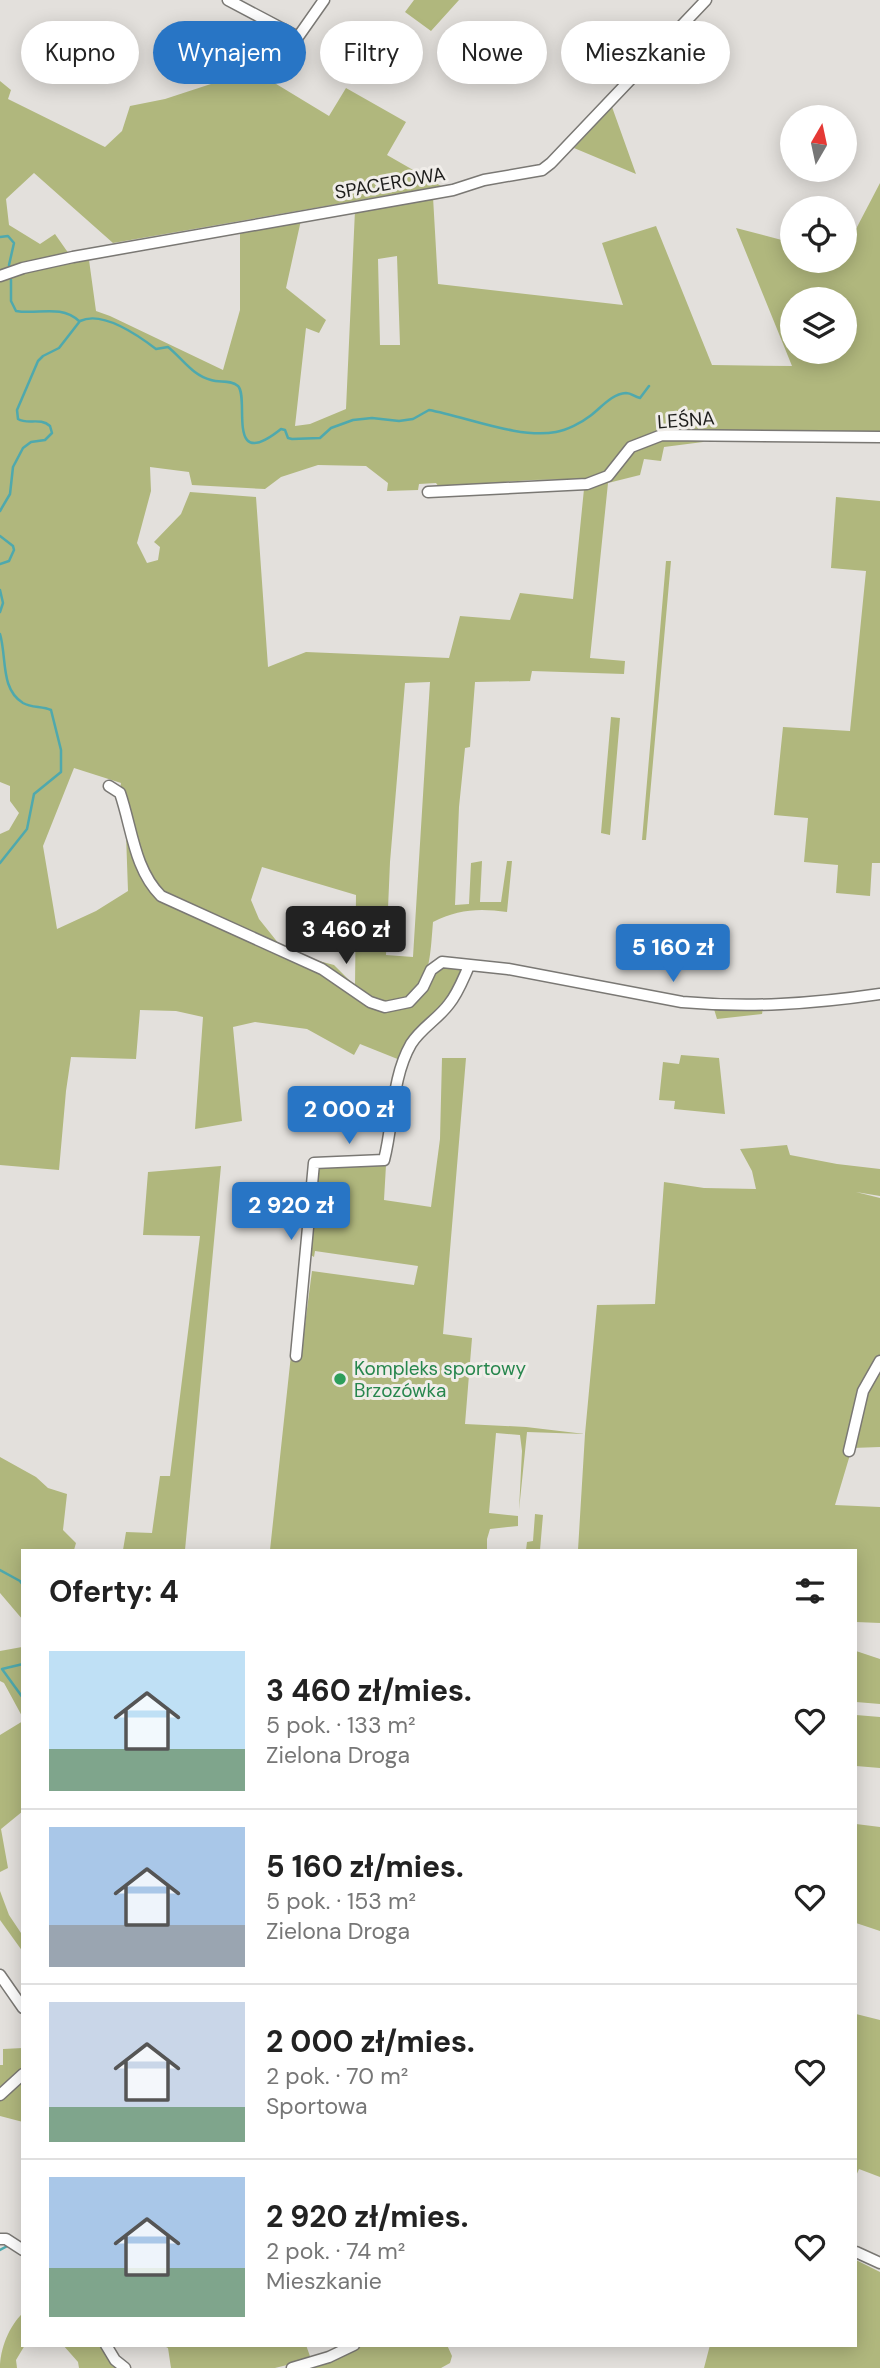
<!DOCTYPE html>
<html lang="pl">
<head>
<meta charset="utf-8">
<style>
	:root { --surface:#fff; --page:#f2f2f2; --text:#222; --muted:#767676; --line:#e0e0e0; --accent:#2875c5 }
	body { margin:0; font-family:"DM Sans",sans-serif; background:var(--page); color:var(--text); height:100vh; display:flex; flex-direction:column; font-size:26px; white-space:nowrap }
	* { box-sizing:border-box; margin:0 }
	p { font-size:23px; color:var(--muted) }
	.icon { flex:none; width:38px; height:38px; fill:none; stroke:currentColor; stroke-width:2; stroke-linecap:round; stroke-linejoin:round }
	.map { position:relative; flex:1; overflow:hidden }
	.drawer { position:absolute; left:21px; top:1549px; width:836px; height:798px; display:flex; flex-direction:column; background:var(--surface); border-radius:0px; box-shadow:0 4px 18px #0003 }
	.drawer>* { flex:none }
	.hud { position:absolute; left:21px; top:21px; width:838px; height:63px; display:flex; gap:14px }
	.needle { width:46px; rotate:9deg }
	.buttons { position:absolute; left:780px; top:105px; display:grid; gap:14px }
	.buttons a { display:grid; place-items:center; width:77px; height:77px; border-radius:50%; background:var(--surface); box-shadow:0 4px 18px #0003; font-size:35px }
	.price { position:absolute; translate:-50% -60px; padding:0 16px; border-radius:7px; background:var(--accent); color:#fff; font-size:23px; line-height:46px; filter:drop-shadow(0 2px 4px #0008) }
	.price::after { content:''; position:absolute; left:50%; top:42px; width:21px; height:16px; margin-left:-10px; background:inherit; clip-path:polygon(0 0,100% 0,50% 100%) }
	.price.selected { background:#222; color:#fff }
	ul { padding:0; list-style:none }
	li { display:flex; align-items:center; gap:21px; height:175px; padding:0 28px }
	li+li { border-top:2px solid var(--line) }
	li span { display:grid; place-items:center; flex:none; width:196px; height:140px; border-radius:0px; color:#555 }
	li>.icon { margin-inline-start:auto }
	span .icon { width:84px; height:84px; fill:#fffc; stroke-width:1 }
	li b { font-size:30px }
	h2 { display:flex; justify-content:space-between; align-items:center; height:84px; padding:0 28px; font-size:30px }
	.pill { padding:0 24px; border-radius:32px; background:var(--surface); box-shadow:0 4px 18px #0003; font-size:24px; line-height:63px }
	.pill.selected { background:var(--accent); color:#fff }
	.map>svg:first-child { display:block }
	.green { fill:#b0b77d; fill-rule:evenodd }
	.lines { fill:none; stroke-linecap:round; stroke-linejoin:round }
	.stream { stroke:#4fa9ad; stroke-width:2.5 }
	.street-casing { stroke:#7a7874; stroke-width:13 }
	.street { stroke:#fff; stroke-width:10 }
	.leisure-dot { fill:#2e9e5b; stroke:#f0ede9; stroke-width:2.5 }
	.labels { text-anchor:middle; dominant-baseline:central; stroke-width:6; stroke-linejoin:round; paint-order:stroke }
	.street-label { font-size:19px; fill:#1d1d1b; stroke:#f0ede9 }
	.leisure-label { font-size:19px; fill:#27864d; stroke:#f0ede9; text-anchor:start }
</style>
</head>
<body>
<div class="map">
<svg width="880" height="2368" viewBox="0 0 880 2368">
	<rect width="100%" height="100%" fill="#e3e0dc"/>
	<path class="green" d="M414,0H459L431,31L405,12Z
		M263,76L329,116L346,88L406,122L387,155L441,186L113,243L34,173L6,199L9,225L40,244L55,234L69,254L22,272L89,260L96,311L110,316L223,370L240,310V230L301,220L286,288L326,320L319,333L306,328L295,426L310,424L346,409L355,210L433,197L438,284L623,305L602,243L656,226L712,365L792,366L736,228L793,243V261H845V250L880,183V434L659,433L629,445L607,473L587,479L531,480L439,487L436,483L419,484L418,490L387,491L388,483L366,466L318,465L281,477L265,489L192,485L189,472L150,467L151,491L137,543L147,563L158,560L160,547L154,542L181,514L190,492L256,497L268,667L306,652L449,658L460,616L510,620L520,593L573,599L584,489L608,482L632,450L664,437L707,438L703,442L664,447L661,461L644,459L640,475L608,483L590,658L625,661L624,674L532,671L530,681L475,682L470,747L465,748L459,807L455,905L469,904L471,863L482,861L480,902H501L507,861H512L507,912C480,908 458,909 433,922C429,970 431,992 380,1009L395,1010L411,1004L433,971L441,965L458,966L461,971C452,1005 421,1034 400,1060L360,1044L354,1055L307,1029L255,1022L233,1027L242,1121L195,1129L203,1017L176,1011L140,1010L136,1059L71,1057L66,1091L59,1170L0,1165V834L9,830L19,813L10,801V786L0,782V279L6,269L0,271V81L11,90L8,99L105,147L122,131L130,106L165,99L217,82ZM397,256L400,345H380L378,259ZM793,299H845V352H793ZM430,682L413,957L386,955L390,862L405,683ZM74,768L121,783L119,796L126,834L128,891L96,911L57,929L43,846ZM262,867L356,895L355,986L334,965L296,955L279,944L259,919L251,900Z
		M612,107L636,174L574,148Z
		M836,497L880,501V863H872L870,896L836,893L838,865L804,862L808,818L774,815L783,727L850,731L866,571L831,568Z
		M666,561H671L646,840H642Z
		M611,717L620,718L610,835L601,833Z
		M714,1009H763L762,1014L717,1019Z
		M681,1055L719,1058L725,1114L674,1109L675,1101L659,1100L663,1062L679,1064Z
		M442,1058H466L443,1334L472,1338L465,1424L526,1427L585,1434L597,1305L655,1304L664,1182L704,1188L756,1189L752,1171L740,1149L787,1145L790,1155L837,1164L880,1169V1196L856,1192L880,1198V1447L852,1448L835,1505L880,1507V1623L856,1622V1550H578L585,1434L527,1432L519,1510L522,1451L520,1435L496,1433L489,1513L518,1516V1526L490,1529L487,1539V1550H270L291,1355H301L312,1271L414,1285L418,1266L315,1251L314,1257L309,1254L317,1167L386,1165L384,1200L431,1207L440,1139Z
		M221,1166L185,1550H123L126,1532L152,1533L160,1476H170L200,1236L143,1235L148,1172Z
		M0,1457L36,1477L48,1488L67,1494L63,1530L76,1543L74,1550H23V1620L0,1593Z
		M535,1514L543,1515L540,1550H526L527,1542L533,1541Z
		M23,1644V1718L4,1683L0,1681V1651L22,1647Z
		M856,1651L880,1659V1704L856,1702Z
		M856,1715L880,1717V1768L856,1766Z
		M23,1721V1811L1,1829L8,1868L0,1872V1735Z
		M856,1824L880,1827V1931L856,1923Z
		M0,1891L9,1915L23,1936V1952L0,1920Z
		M856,2014L880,2020V2177L859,2169L856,2176Z
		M23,2048V2122L0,2116V2065H3V2049Z
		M856,2260L880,2272V2368H704L710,2345H856Z
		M23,2313V2345H25L16,2360L17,2368H0C0,2349 9,2326 23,2313Z
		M63,2345H100L119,2368H79L78,2362Z
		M162,2345H306L311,2359L275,2368H171L168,2348Z
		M360,2345H447L452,2356L450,2363L441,2368H308C326,2363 347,2358 360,2345Z"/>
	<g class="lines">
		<path class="stream" d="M0,237L8,236L14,243L9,265
			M11,280V301L16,311C38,315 60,304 79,321
			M0,511L10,494L13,467L23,448L31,442L45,440L52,433L50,426C40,417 28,425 18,419L17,410L38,361L43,356L59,348L80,321C103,310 139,336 156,349L168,347C183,359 192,375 211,380C220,383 230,379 238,386C250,398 225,474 281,429L285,430L288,438L292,439L320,438L331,428L353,420L372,418L399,421L413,419L429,410C467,417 519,439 556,432C567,430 581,423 590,416C601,408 611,394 626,393C632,393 634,397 640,398L649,386
			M0,536L13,546L14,550L9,561L0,564
			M0,590L3,603L0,612
			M0,634C7,657 0,689 23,703C32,708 42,706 51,710L61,750V772L34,794L27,829L0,863
			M0,1570L20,1581L23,1585
			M23,1664L2,1669L23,1698
			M0,2250L11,2244"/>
		<defs>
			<path id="street" d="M228,0L298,37L324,0
				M0,276L23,268L73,257L453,190L484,180L542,170L551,163L706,0
				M428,492L587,484L608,476L631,447L662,435L880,437
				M109,786L120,793C132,828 134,869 161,896L322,969L370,1002L385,1007L409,1002L423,987L431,970L442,962L508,969L682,1002C750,1008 812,1004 880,994
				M296,1356L314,1163L384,1160C394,1122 391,1079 411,1044C421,1028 438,1019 449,1004C458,993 463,979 469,966
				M849,1451L863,1391L880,1361
				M0,1975L23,2008
				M0,2095L23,2074
				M0,2239H6L23,2250
				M856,2252L880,2263
				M106,2345L115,2360L125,2368
				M292,2368L329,2357L354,2345"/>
		</defs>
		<use href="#street" class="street-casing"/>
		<use href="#street" class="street"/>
	</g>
	<circle class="leisure-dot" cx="340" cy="1379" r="7"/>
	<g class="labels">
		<g class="street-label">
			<text transform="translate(390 183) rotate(-10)">SPACEROWA</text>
			<text transform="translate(686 420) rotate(-4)">LEŚNA</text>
		</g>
		<g class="leisure-label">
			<text x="354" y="1368">Kompleks sportowy<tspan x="354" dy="22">Brzozówka</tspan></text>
		</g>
	</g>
</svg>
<div class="buttons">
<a><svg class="needle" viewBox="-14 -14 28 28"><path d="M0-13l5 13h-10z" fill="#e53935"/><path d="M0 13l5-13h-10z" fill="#767676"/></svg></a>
<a><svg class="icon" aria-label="locate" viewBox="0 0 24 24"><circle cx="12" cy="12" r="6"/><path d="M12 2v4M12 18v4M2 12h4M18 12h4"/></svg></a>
<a><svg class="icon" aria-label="layers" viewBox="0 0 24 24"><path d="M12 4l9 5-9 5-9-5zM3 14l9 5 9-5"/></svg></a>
</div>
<b class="price selected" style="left:346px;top:966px">3 460 zł</b>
<b class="price" style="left:673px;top:984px">5 160 zł</b>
<b class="price" style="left:349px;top:1146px">2 000 zł</b>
<b class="price" style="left:291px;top:1242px">2 920 zł</b>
<div class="hud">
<a class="pill">Kupno</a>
<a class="pill selected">Wynajem</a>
<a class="pill">Filtry</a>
<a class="pill">Nowe</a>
<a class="pill">Mieszkanie</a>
</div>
<section class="drawer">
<h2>Oferty: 4<svg class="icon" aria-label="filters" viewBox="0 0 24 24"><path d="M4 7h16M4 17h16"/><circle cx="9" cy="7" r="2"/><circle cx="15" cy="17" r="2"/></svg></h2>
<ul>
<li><span style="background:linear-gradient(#bfe0f5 70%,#7fa58c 0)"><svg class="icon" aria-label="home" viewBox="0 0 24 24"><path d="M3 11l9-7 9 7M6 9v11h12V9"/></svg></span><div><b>3 460 zł/mies.</b><p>5 pok. · 133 m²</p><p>Zielona Droga</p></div><svg class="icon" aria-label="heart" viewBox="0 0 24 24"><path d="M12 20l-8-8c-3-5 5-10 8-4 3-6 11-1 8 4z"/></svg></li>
<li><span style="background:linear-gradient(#a9c7e8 70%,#9aa5b1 0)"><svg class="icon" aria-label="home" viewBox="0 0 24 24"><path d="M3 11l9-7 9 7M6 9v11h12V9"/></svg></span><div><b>5 160 zł/mies.</b><p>5 pok. · 153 m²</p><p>Zielona Droga</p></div><svg class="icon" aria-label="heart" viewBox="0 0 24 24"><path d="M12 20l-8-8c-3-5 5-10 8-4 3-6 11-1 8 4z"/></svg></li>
<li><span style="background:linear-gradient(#c9d6e8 75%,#7fa58c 0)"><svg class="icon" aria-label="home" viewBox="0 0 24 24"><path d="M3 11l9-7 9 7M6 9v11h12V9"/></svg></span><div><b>2 000 zł/mies.</b><p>2 pok. · 70 m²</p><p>Sportowa</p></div><svg class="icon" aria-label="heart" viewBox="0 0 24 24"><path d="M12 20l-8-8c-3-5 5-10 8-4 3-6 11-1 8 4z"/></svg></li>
<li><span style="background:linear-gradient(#a9c7e8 65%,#7fa58c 0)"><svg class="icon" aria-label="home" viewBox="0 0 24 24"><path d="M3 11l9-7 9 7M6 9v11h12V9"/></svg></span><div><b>2 920 zł/mies.</b><p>2 pok. · 74 m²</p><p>Mieszkanie</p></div><svg class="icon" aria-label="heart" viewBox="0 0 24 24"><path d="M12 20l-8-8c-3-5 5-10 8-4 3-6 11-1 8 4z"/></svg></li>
</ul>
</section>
</div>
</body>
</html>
